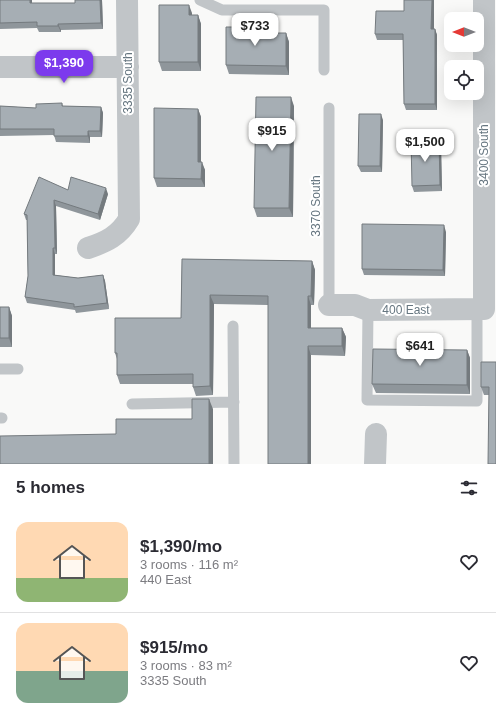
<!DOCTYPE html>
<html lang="en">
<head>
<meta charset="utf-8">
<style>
	:root { --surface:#fff; --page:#f2f2f3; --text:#2b2b33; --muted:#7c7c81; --line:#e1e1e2; --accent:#7c3aed }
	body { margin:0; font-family:Arial,sans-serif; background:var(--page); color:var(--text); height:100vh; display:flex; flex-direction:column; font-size:15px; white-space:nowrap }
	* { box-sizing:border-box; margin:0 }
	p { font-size:13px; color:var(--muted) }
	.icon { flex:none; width:22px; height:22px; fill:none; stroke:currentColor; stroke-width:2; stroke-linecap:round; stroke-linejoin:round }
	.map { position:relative; height:464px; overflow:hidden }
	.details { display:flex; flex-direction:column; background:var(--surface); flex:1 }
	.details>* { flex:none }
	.needle { width:26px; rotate:270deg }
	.fabs { position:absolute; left:444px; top:12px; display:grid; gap:8px }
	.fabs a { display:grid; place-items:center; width:40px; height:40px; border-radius:8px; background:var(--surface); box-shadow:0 4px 16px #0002; font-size:20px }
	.price { position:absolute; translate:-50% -34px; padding:0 9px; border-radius:8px; background:#fff; color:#222; font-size:13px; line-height:26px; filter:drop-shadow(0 1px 2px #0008) }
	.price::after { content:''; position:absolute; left:50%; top:24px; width:12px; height:9px; margin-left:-6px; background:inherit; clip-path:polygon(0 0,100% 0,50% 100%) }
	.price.on { background:var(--accent); color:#fff }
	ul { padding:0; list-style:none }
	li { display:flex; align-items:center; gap:12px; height:100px; padding:0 16px }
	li+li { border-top:1px solid var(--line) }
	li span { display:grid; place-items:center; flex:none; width:112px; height:80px; border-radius:12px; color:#555 }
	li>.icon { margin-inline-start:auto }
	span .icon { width:48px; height:48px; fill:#fffc; stroke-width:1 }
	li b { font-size:17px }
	h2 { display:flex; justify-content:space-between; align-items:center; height:48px; padding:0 16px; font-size:17px }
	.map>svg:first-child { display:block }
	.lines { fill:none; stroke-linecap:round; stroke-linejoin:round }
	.lane { stroke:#c1c5c8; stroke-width:11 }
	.street { stroke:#c1c5c8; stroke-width:22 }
	.wall { fill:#8f969b }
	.shaded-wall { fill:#747a7e }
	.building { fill:#a6aeb4; stroke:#747a7e }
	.labels { text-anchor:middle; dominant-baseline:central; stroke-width:4; stroke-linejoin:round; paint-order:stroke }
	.street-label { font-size:12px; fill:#667680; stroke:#fff }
</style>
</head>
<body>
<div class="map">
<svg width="496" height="464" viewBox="0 0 496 464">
	<rect width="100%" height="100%" fill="#f9f9f8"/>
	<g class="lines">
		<path class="lane" d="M200,0L222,10H324V70
			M329,305V108
			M368,310L367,400L477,401V309
			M233,326L234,464
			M0,369H18
			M132,404L234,402
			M0,418H2"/>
		<path class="street" d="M0,67H128
			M88,248C106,242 119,236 129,219L127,0
			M329,305H355L368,310L484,309
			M484,309V0
			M375,464L376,434"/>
	</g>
	<path class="wall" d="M0,0L32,3H75L102,0L103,29L61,30V32H39L37,28L0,29Z
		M434,0V29H435L437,35V110H406L404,104L403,40H377L375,34L404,11Z
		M192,13V15H198L201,24V71H162L159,62Z
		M286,33L289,42V75L229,74L226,65Z
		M62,103L63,106L101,107L103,113L102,137H90V143L56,142L54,135L0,136V106L36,108Z
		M294,106L293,217H257L254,208Z
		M198,109L201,117V162L205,170V187H157L154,178Z
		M383,120L382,172H361L358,166Z
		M441,146L442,191L414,192L412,186Z
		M68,190L108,194L100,220L56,206L57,254H55V275L78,278L103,275L105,281L109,309L76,313L75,310L27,303L25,297L28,276L27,220H26L24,214Z
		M446,232L445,276L364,275L362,269Z
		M182,259L312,261L315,270L314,305H311V328H342L346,337L345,356L311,355L268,305L214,304L213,395L196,396L193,387V384H120L117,375V359L115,353L181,318Z
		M0,307H9L12,316V347H0Z
		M467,350L470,358V394L376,393L372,384Z
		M496,362L489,395H484L481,387Z"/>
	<path class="shaded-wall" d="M30,0H32V9L30,3Z
		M100,0H102L103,29L101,23Z
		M432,0H434V35L431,29Z
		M189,5L192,13V24L189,15Z
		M198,15L201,24V71L198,62Z
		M58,24L61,30V32L58,26Z
		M435,29L437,35V110L435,104Z
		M286,33L289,42V75L286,66Z
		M291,97L294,106L293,217L289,208Z
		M101,107L103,113L102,137L100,131Z
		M198,109L201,117V170L198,162Z
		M381,114L383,120L382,172L380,166Z
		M88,131L90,137V143L88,136Z
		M439,140L441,146L442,191L440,185Z
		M202,162L205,170V187L201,179Z
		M106,188L108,194L100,220L98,214Z
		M54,200L56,206L57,254L55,248Z
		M444,225L446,232L445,276L443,270Z
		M53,248L55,254V281L53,275Z
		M312,261L315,270L314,305L311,296Z
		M103,275L105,281L109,309L107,303Z
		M210,295L214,304L213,395L210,386Z
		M308,296L311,305V337L308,328Z
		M9,307L12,316V347L9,338Z
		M342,328L346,337L345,356L342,346Z
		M308,346L311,355V464H308Z
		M467,350L470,358V394L467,385Z
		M209,399L213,409V464H209Z"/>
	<path class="building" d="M0,0H30V3H75V0H100L101,23L58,24V26H37V22L0,23Z
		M404,0H432L431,29H435V104H404L403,34H375L376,11H404Z
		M159,5H189V15H198V62H159Z
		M226,27H275V33H286V66L226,65Z
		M256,97H291L289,208H254Z
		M62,103V106L101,107L100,131H88V136H54V129H0V106L36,108V104Z
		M154,108L198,109V162H202L201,179L154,178Z
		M359,114H381L380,166H358Z
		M411,140H439L440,185L412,186Z
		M39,177L68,190L71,177L106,188L98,214L54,200L55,248H53V275L78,278L103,275L107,303L74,307V304L25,297L28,276L27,215L24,214Z
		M362,224L444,225L443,270L362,269Z
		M182,259L312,261L311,296H308V328H342V346H308V464H268V296L210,295V386L193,387V374L117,375V353H115V318H181Z
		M0,307H9V338H0Z
		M373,349L467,350V385L372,384Z
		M481,362H496V464H488L489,387H481Z
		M192,399H209V464H0V436L116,434V419H192Z"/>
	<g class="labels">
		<g class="street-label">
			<text transform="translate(128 83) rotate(-90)">3335 South</text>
			<text transform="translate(484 155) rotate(-90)">3400 South</text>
			<text transform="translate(316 206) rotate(-90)">3370 South</text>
			<text x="406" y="310">400 East</text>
		</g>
	</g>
</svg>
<div class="fabs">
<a><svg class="needle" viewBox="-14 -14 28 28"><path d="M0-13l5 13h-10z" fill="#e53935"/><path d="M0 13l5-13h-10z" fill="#7c7c81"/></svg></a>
<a><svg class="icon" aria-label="locate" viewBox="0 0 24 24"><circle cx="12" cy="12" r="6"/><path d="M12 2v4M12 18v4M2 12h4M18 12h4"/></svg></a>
</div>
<b class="price" style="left:255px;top:47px">$733</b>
<b class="price on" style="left:64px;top:84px">$1,390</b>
<b class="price" style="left:272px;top:152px">$915</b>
<b class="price" style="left:425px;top:163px">$1,500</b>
<b class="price" style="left:420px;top:367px">$641</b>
</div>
<section class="details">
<h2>5 homes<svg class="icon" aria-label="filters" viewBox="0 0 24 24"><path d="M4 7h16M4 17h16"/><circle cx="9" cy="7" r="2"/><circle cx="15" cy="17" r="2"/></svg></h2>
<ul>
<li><span style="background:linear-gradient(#ffd9b3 70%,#8fb573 0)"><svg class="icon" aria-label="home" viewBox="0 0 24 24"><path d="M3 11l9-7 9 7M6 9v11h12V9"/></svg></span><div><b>$1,390/mo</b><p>3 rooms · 116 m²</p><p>440 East</p></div><svg class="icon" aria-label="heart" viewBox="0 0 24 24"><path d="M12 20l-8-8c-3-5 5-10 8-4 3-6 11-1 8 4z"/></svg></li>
<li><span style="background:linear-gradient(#ffd9b3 60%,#7fa58c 0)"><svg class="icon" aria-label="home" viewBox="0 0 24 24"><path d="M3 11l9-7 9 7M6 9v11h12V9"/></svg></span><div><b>$915/mo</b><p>3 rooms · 83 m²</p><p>3335 South</p></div><svg class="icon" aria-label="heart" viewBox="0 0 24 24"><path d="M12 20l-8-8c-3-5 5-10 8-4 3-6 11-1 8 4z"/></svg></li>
</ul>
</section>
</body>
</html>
